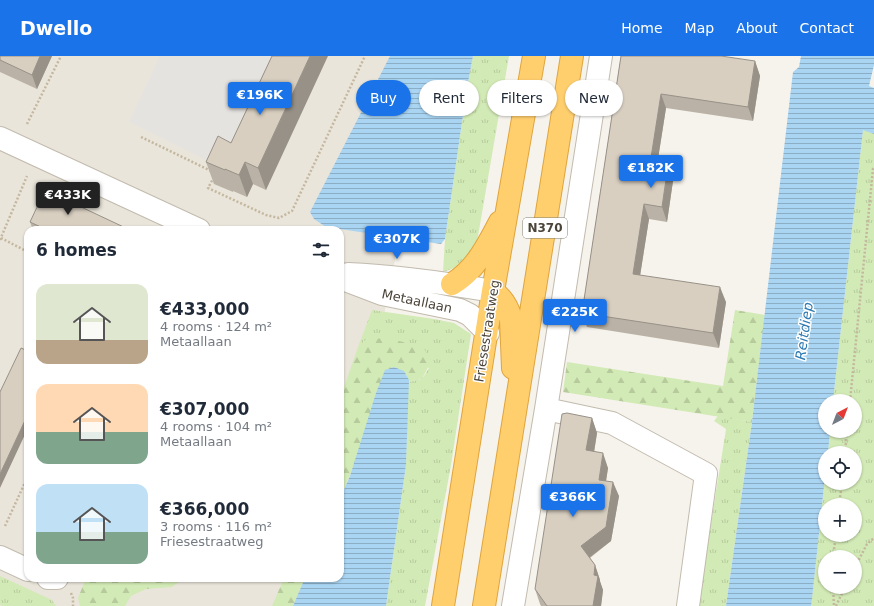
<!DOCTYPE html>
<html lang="en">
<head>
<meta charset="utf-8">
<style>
	:root { --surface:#fff; --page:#f6f6f7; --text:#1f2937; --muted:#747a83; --accent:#1a73e8 }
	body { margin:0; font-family:"DejaVu Sans",sans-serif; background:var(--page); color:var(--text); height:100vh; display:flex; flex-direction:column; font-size:15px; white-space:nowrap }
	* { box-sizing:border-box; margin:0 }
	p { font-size:13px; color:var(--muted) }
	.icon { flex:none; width:22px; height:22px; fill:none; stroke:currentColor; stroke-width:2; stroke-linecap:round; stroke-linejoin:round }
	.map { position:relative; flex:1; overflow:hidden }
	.panel { position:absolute; left:24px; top:170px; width:320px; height:356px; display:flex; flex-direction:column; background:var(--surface); border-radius:12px; box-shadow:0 1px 3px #0004 }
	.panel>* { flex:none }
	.top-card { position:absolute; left:356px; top:24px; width:380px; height:36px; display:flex; gap:8px }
	.needle { width:26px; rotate:42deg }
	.tools { position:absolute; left:818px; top:338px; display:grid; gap:8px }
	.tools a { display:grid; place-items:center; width:44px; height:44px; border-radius:50%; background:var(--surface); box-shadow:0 1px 3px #0004; font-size:20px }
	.price { position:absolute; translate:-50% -34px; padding:0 9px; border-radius:4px; background:var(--accent); color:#fff; font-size:13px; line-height:26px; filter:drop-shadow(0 1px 2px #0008) }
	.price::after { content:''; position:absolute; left:50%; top:24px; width:12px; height:9px; margin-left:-6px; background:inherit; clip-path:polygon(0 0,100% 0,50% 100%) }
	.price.on { background:#222; color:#fff }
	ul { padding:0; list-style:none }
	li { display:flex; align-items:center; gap:12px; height:100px; padding:0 12px }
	li span { display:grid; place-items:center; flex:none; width:112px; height:80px; border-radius:12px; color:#555 }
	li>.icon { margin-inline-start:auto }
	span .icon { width:48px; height:48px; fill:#fffc; stroke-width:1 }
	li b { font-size:17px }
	h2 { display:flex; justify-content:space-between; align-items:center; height:48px; padding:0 12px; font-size:17px }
	.chip { padding:0 14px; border-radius:18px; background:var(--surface); box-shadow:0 1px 3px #0004; font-size:14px; line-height:36px }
	.chip.on { background:var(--accent); color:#fff }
	header { display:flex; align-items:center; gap:24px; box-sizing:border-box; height:56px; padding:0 20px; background:var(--accent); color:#fff }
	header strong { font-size:19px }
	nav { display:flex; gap:22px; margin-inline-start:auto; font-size:14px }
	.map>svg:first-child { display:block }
	.residential { fill:#eae5da }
	.grass { fill:url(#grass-tufts); fill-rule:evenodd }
	.forest { fill:url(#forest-firs) }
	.parking { fill:#e5e3e0 }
	.water { fill:url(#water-rules) }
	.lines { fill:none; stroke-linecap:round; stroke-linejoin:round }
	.minor-casing { stroke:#c2bbae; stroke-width:24 }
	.highway-casing { stroke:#e0a43c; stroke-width:24 }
	.path { stroke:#c4b79f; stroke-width:2.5; stroke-dasharray:2 2; stroke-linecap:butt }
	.minor { stroke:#fff; stroke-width:22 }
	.highway { stroke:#ffcf6e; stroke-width:22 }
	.wall { fill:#bab2a6 }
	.shaded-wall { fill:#979187 }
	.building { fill:#d8cfc1; stroke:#979187 }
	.labels { text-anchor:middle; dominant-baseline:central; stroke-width:3; stroke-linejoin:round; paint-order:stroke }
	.shield { fill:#fff; stroke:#817c74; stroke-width:1 }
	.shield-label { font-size:12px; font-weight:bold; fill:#4b4439 }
	.street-label { font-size:13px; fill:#4b4439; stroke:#fff }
	.water-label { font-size:14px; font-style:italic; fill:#2e7ab2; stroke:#fff }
</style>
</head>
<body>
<header>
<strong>Dwello</strong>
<nav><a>Home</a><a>Map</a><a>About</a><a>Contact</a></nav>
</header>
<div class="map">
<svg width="874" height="550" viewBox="0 0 874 550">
	<defs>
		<pattern id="grass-tufts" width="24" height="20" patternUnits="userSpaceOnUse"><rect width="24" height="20" fill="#d2eab5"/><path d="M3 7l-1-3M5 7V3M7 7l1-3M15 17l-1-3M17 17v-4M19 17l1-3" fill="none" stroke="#b6ca9c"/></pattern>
		<pattern id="forest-firs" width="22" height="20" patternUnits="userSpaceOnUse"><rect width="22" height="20" fill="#d2eab5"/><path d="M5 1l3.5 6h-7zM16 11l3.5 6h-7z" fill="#b6ca9c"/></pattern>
		<pattern id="water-rules" width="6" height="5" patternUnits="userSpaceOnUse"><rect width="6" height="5" fill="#a9d4f2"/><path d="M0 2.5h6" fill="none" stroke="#8caec5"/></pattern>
	</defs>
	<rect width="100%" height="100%" fill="#f6f3ec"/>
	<path class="residential" d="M0,0H435L340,483V174H28V522H332L327,550H0Z"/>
	<path class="grass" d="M473,0H509L477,186C468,202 461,211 443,216L445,183L467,32Z
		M863,73L874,78V550H811L825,421V427H855V397H828L830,375H855V345H833ZM825,449H855V479H825ZM825,501H855V531H825Z
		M372,254L434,263L454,267L471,278L451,409L425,550H386L406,409L408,326L422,323L429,312L368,282L358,291Z
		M718,360L752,366L726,550H698L726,373L714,365Z
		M0,520L52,544L56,550H3L0,549Z"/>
	<path class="forest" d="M735,254L765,259L752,366L563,336L567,306L723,330Z
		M368,282L391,283L423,291C433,308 430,307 422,323L408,326C408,317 401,314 394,311L340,443V343L358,291Z
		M86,522H175L180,525L172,531L146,533L131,540L125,550H80L78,542Z
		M277,522H305L293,550H272L282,527Z"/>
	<path class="parking" d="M160,0H279L230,101L216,109L129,66Z"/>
	<path class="water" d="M390,0H473L467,32L445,183L441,188L326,171L314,163L310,156Z
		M801,0H874V9L869,30L874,32V78L863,74L833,345H825V375H830L828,397H825V421L812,543L811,550H726L752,366L793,16L799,11Z
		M394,311L404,315L409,324L406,409L386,550H293L305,522H340V443L350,420L376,337L385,314Z"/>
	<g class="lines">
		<defs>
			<path id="minor" d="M0,82L199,174
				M348,218C397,220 445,227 493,235
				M340,222L382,238L460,254L470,259L488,277
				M546,353L612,367L706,418L688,550
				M0,501L28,514
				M48,522H57
				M513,550L546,353L601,0"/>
			<path id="highway" d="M452,228C476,214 487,190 500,166
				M493,235C503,243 508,251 511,263L513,312
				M443,550L493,235L534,0
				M484,550L572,0"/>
		</defs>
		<use href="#minor" class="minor-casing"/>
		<use href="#highway" class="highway-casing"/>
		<path class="path" d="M27,68L61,0
			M141,81L211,115
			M214,121L208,132L266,159L279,162L292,155L365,0
			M1,182L28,196
			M0,184L27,120
			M850,345L873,113L874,112
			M845,397L847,375
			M839,449L842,427
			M5,470L28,420
			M833,501L836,479
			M855,511L867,488L874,482
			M833,531L834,550
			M71,537L73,542V550
			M836,550L845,531"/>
		<use href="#minor" class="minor"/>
		<use href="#highway" class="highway"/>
	</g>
	<path class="wall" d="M0,0H52L37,33L0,16Z
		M272,0L266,134L253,128L247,141L233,135V136L214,128L206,106L231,87Z
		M621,0L755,5L760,20L753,65L666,52L657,109L668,110L673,125L667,166L649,163L640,219L726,246L719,292L587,271L582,257Z
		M30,166L130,174H33Z
		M592,362L597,377L594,396L608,412L606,425L619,440L611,485L590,502L595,509L600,524V526L603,534L601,550H541L540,548L535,533Z"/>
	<path class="shaded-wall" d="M40,0H52L37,33L32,19Z
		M310,0H328L266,134L258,112Z
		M755,5L760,20L753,65L748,51Z
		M661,38L666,52L655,122L650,108Z
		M245,106L253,128L247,141L239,119Z
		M668,110L673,125L667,166L662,151Z
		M644,148L649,163L638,233L633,218Z
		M720,231L726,246L719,292L713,277Z
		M28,358V372L0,432V418Z
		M592,362L597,377L592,409L586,394Z
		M603,397L608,412L604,438L599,424Z
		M613,426L619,440L611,485L586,504L581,490Z
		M595,509L600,524V525L603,534L601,550H593L594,519Z"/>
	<path class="building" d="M0,0H40L32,19L0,4Z
		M272,0H310L258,112L245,106L239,119L225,113V114L206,106L218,80L231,87Z
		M621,0H721L755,5L748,51L661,38L650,108L668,110L662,151L644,148L633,218L720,231L713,277L582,257Z
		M45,134L130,174H47L30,166Z
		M21,292L28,295V358L0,418V336Z
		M567,357L592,362L586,394L603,397L599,424L613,426L606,471L581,490L595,509L594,519L598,520L593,550H547L535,533L562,358Z"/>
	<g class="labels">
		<rect class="shield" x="523" y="162" width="44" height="20" rx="3"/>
		<g class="shield-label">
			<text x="545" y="172">N370</text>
		</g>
		<g class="street-label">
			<text transform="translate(417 245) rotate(12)">Metaallaan</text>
			<text transform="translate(487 275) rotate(-81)">Friesestraatweg</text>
		</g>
		<g class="water-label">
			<text transform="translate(804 275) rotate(-82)">Reitdiep</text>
		</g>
	</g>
</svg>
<div class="tools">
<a><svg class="needle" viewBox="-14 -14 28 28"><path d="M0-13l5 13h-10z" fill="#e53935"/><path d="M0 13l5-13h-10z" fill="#747a83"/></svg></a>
<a><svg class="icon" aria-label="locate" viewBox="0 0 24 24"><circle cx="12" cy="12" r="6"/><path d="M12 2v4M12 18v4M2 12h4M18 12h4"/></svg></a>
<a>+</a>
<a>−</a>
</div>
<b class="price" style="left:260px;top:60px">€196K</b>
<b class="price" style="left:651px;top:133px">€182K</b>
<b class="price on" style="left:68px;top:160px">€433K</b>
<b class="price" style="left:397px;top:204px">€307K</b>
<b class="price" style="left:575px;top:277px">€225K</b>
<b class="price" style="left:573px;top:462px">€366K</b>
<div class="top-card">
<a class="chip on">Buy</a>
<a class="chip">Rent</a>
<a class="chip">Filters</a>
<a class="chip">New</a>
</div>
<section class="panel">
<h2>6 homes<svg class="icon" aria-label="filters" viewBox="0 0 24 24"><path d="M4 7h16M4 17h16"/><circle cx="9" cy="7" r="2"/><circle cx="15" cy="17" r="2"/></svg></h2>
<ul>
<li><span style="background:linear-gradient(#dfe7d0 70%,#b9a48a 0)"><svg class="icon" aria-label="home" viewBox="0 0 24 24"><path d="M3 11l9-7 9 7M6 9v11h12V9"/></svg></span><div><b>€433,000</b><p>4 rooms · 124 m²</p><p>Metaallaan</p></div></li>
<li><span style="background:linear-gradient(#ffd9b3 60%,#7fa58c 0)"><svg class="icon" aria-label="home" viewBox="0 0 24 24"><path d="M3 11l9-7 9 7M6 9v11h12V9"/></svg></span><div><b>€307,000</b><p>4 rooms · 104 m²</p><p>Metaallaan</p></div></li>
<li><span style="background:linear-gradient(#bfe0f5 60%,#7fa58c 0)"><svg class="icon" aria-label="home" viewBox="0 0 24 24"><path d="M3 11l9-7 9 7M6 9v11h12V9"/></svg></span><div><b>€366,000</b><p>3 rooms · 116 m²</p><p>Friesestraatweg</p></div></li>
</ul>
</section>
</div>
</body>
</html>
